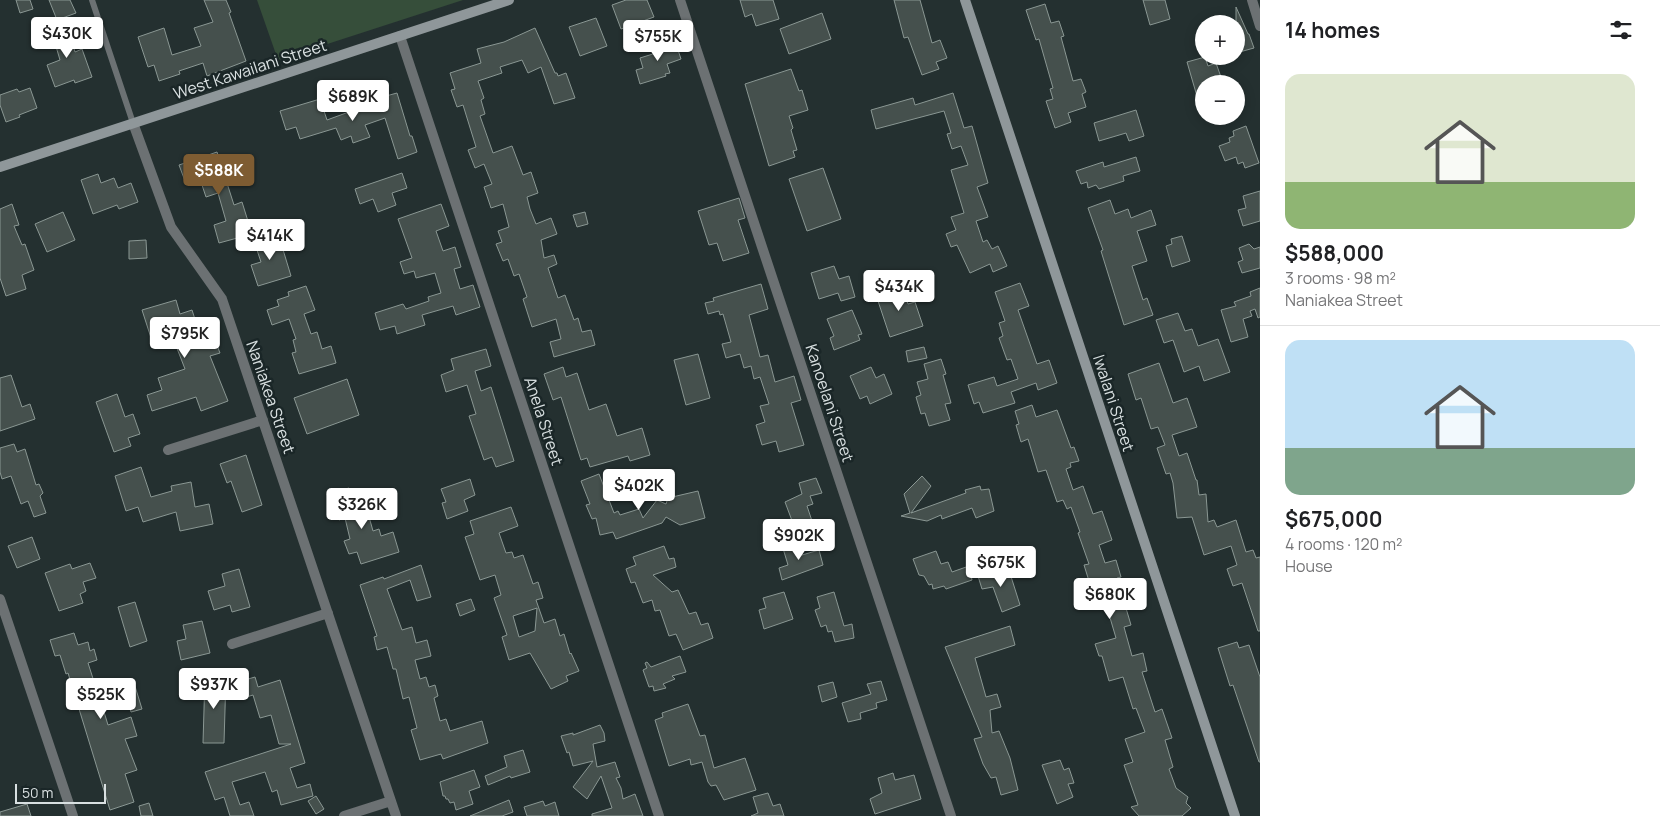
<!DOCTYPE html>
<html lang="en">
<head>
<meta charset="utf-8">
<style>
	:root { --surface:#fff; --page:#f6f6f6; --text:#202124; --muted:#757577; --line:#e0e0e0; --accent:#7e5c32 }
	body { margin:0; font-family:Manrope,sans-serif; background:var(--page); color:var(--text); height:100vh; display:flex; flex-direction:column; font-size:19px; white-space:nowrap }
	* { box-sizing:border-box; margin:0 }
	p { font-size:16px; color:var(--muted) }
	.icon { flex:none; width:28px; height:28px; fill:none; stroke:currentColor; stroke-width:2; stroke-linecap:round; stroke-linejoin:round }
	.map { position:relative; flex:1; overflow:hidden }
	.sheet { display:flex; flex-direction:column; background:var(--surface); width:400px }
	.sheet>* { flex:none }
	.tools { position:absolute; left:1195px; top:15px; display:grid; gap:10px }
	.tools a { display:grid; place-items:center; width:50px; height:50px; border-radius:50%; background:var(--surface); box-shadow:0 2px 12px #0003; font-size:25px }
	.scale { position:absolute; left:15px; bottom:12px; width:91px; box-sizing:border-box; padding-left:5px; border:2px solid #d9e0e1; border-top:0; font-size:14px; line-height:18px; white-space:nowrap; color:#d9e0e1; -webkit-text-stroke:4px #1a2627; paint-order:stroke }
	.price { position:absolute; translate:-50% -42px; padding:0 11px; border-radius:5px; background:#fff; color:#222; font-size:16px; line-height:32px; filter:drop-shadow(0 1px 2px #0008) }
	.price::after { content:''; position:absolute; left:50%; top:30px; width:15px; height:11px; margin-left:-8px; background:inherit; clip-path:polygon(0 0,100% 0,50% 100%) }
	.price.on { background:var(--accent); color:#fff }
	ul { padding:0; list-style:none }
	li { display:grid; align-content:center; gap:10px; height:265px; padding:0 25px }
	li+li { border-top:1px solid var(--line) }
	li span { display:grid; place-items:center; height:155px; border-radius:15px; color:#555 }
	li>.icon { margin-inline-start:auto }
	span .icon { width:90px; height:90px; fill:#fffc; stroke-width:1 }
	li b { font-size:21px }
	h2 { display:flex; justify-content:space-between; align-items:center; height:60px; padding:0 25px; font-size:21px }
	main { display:flex; flex:1; min-height:0 }
	.map>svg:first-child { display:block }
	.green { fill:#364e3a }
	.building { fill:#45504d; stroke:#8a9793; fill-rule:evenodd }
	.lines { fill:none; stroke-linecap:round; stroke-linejoin:round }
	.lane { stroke:#6c7173; stroke-width:6 }
	.street { stroke:#6c7173; stroke-width:10 }
	.secondary { stroke:#8f979a; stroke-width:10 }
	.labels { text-anchor:middle; dominant-baseline:central; stroke-width:5; stroke-linejoin:round; paint-order:stroke }
	.street-label { font-size:16px; fill:#d9e0e1; stroke:#1a2627 }
</style>
</head>
<body>
<main>
<div class="map">
<svg width="1260" height="816" viewBox="0 0 1260 816">
	<rect width="100%" height="100%" fill="#243030"/>
	<path class="green" d="M257,0H463L278,60Z"/>
	<path class="building" d="M16,0H30L33,9L20,13Z
		M49,0H70L76,13L57,20Z
		M204,0H226L231,12L229,13L246,61L207,76L203,63L179,71L180,74L159,81L154,65L148,67L138,37L164,28L172,55L201,46L194,28L213,22Z
		M626,0H647L654,17L621,29L612,5Z
		M740,0H773L779,19L756,26L752,14L745,17Z
		M894,0H920L932,43L940,40L947,58L936,62L939,69L922,75L908,37L904,38Z
		M1143,0H1165L1170,19L1150,25Z
		M1045,4L1051,23L1059,21L1064,36L1061,37L1073,81L1081,79L1086,92L1082,94L1086,107L1068,113L1071,122L1055,128L1046,101L1053,99L1050,89L1053,88L1039,39L1036,40L1026,10Z
		M1236,7L1248,34H1249L1254,48L1236,53Z
		M822,13L831,39L789,54L780,29Z
		M596,18L607,46L580,56L569,27Z
		M66,21L75,52L82,49L92,77L75,83L74,80L55,87L47,65L60,60L50,26Z
		M535,28L555,73H557L558,76L566,73L575,98L554,104L541,67L528,73L522,60L500,67L502,73L478,81L484,98L481,100L485,114L480,116L493,153L512,146L523,175L531,172L538,193L527,197L530,209L536,224L551,218L557,234L541,240L544,258L554,255L557,264L548,268L558,298L565,295L574,320L578,318L582,332L591,330L595,345L554,357L550,342L561,339L556,319L532,327L523,299L527,297L519,274L514,276L508,259L503,261L496,244L502,242L498,231L509,227L503,204L491,208L484,187L492,184L484,164L475,168L468,150L476,147L463,105L457,107L451,90L455,89L450,73L481,63L477,49L504,42Z
		M674,38L681,59L667,64L670,73L665,74L666,76L640,84L636,70L643,68L640,58L656,53L654,45Z
		M1205,57L1208,66L1216,63L1222,80L1204,84V109L1201,110L1187,62Z
		M791,69L799,91L802,90L808,110L789,116L793,128L791,130L797,150L793,151L795,157L769,166L745,84Z
		M30,88L37,108L19,115L20,117L6,122L0,105V95L17,89L19,92Z
		M397,93L410,136H412L417,152L398,159L385,118L365,125L370,137L353,143L351,136L341,140L336,128L300,139L296,127L286,130L280,111L320,99L327,120L376,102L375,99Z
		M953,93L964,128L972,126L988,183L977,187L988,217L976,221L983,242L987,240L992,249L998,246L1007,266L993,272L990,264L970,273L957,245L951,247L946,234L956,230L951,217L964,213L951,170L968,165L961,146L952,149L947,134L951,133L944,111L876,129L871,110L913,98L915,105Z
		M1136,110L1144,136L1129,141L1126,133L1099,141L1094,123Z
		M1246,126L1259,163L1245,168L1243,162L1238,164L1236,157L1225,161L1219,146L1230,142L1229,138L1234,136L1233,131Z
		M217,152L234,205L242,202L252,234L219,243L214,225L226,221L218,193L206,197L199,176L185,181L179,165Z
		M1136,157L1140,171L1123,176L1124,181L1099,189L1096,185L1088,188L1087,182L1081,184L1076,171L1103,162L1104,167Z
		M823,168L841,219L807,231L789,179Z
		M402,173L407,188L392,193L396,205L378,212L373,199L360,204L355,189Z
		M98,174L101,183L114,178L118,188L131,183L138,202L119,209L117,205L93,214L81,180Z
		M1260,191V221L1243,226L1238,210L1246,208L1243,196Z
		M739,198L745,218L738,220L749,253L723,261L717,243L709,245L698,211Z
		M1110,200L1115,214L1128,209L1131,218L1151,210L1156,225L1137,231L1147,261L1132,266L1143,300L1147,298L1153,315L1124,325L1101,251L1103,250L1088,208Z
		M12,204L19,225L14,226L22,245L25,244L34,270L22,275L26,289L6,296L0,278V209Z
		M441,204L449,226L436,231L443,251L455,247L461,267L454,269L460,289L473,285L480,307L456,315L453,306L422,315L425,325L397,334L395,326L380,330L375,313L403,304L406,309L429,301L428,297L441,293L435,273L416,278L414,271L404,274L400,262L412,258L398,219Z
		M63,212L75,240L47,252L35,224Z
		M585,212L588,224L577,227L573,215Z
		M278,233L291,276L258,286L251,265L261,262L254,241Z
		M1182,236L1190,261L1172,267L1166,246L1172,244L1171,239Z
		M146,240L147,258L129,259V241Z
		M1249,244L1254,249L1260,247V268L1242,273L1238,262L1243,260L1239,248Z
		M834,266L839,279L849,276L855,297L841,301L838,293L819,299L811,273Z
		M1020,283L1029,306L1018,310L1037,364L1049,360L1057,383L1038,390L1036,383L1011,392L1015,403L983,413L979,402L974,404L968,385L994,377L997,386L1018,379L1011,359L1007,360L999,338L1003,336L999,323L1005,321L995,292Z
		M761,284L768,309L749,315L760,357L768,355L775,382L794,376L801,400L791,403L804,445L779,452L776,441L762,445L756,425L765,422L760,406L769,404L760,377L754,379L751,366L744,368L740,354L726,358L722,344L731,342L723,314L720,315L719,311L708,314L705,303L714,301L713,298Z
		M306,286L315,310L304,314L311,334L317,332L322,349L331,346L336,363L299,374L292,353L296,352L293,340L296,339L289,319L272,325L267,310L279,306L277,300L289,296L288,292Z
		M902,286L908,304L915,302L923,326L890,337L876,295Z
		M1260,288V317L1258,318L1255,309L1250,311L1252,316L1243,319L1248,337L1231,342L1221,310L1236,306L1234,302L1251,296L1250,292Z
		M176,300L180,314L192,310L200,335L211,330L220,353L210,356L228,401L201,411L196,397L152,411L147,395L162,390L158,378L185,369L173,338L153,344L142,310Z
		M852,310L862,334L858,335L860,340L834,350L830,338L834,336L827,319Z
		M1178,313L1185,331L1192,329L1198,346L1218,339L1230,372L1204,381L1199,366L1184,372L1173,340L1164,343L1156,320Z
		M924,347L927,358L908,362L906,351Z
		M486,349L491,366L475,371L481,391L491,387L514,461L496,467L492,457L484,460L469,416L476,414L467,385L446,392L441,375L454,370L451,359Z
		M698,354L710,398L686,405L674,360Z
		M941,359L946,374L943,375L951,403L945,404L950,420L929,426L925,413L921,414L916,397L921,395L917,382L928,379L924,364Z
		M1159,363L1173,403L1187,398L1197,427L1172,435L1179,456L1187,453L1196,480H1197L1199,495L1206,494L1208,522L1214,520L1217,527L1236,520L1246,552L1253,550L1256,558L1260,557V631H1258L1242,583L1233,586L1227,569L1237,565L1231,546L1204,555L1192,517L1177,518L1173,483L1170,473L1166,474L1157,448L1165,445L1158,427L1151,429L1141,398L1136,400L1128,374Z
		M563,367L566,377L577,373L589,410L606,404L617,436L642,428L650,455L630,461L628,456L590,467L587,458L581,460L561,397L553,400L544,374Z
		M871,367L876,378L884,374L892,394L870,404L867,396L860,399L850,376Z
		M11,375L22,407L30,404L35,419L0,431V378Z
		M347,379L359,415L307,434L294,398Z
		M117,394L125,417L133,414L140,434L128,438L131,446L114,452L96,402Z
		M1032,405L1036,417L1057,410L1071,448L1074,447L1079,461L1070,463L1071,467L1066,469L1073,490L1083,486L1093,514L1102,511L1112,540L1099,545L1105,563L1116,560L1121,577L1117,578L1131,625L1124,627L1132,656L1143,653L1147,671L1142,672L1155,712L1162,709L1172,738L1165,740L1173,767L1169,769L1176,788L1188,797L1186,803L1191,808L1182,816H1139L1131,807L1138,805L1124,765L1133,762L1125,739L1145,732L1136,708L1133,709L1123,677L1109,681L1102,656H1099L1095,644L1116,638L1103,594L1094,597L1084,565L1089,564L1078,533L1080,532L1071,507L1067,509L1063,500L1057,502L1046,470L1038,472L1028,439L1021,442L1016,425L1019,424L1015,411Z
		M14,444L17,452L25,449L36,485L39,484L43,493L40,496L46,513L34,517L28,501L21,504L11,476L2,479L0,472V448Z
		M246,455L262,505L242,512L231,481L227,483L220,464Z
		M141,467L151,497L172,491L171,486L191,482L195,507L209,504L213,524L180,531L176,512L143,522L138,507L126,511L115,476Z
		M599,474L614,513L618,511L620,515L639,509L643,518L657,500L666,504L668,498L698,491L705,518L680,525L666,517L662,523L616,539L613,532L600,535L596,518L592,519L586,505L590,504L581,481Z
		M922,476L931,486L911,513L966,493L965,490L980,486L981,490L989,489L994,511L976,518L972,508L942,519L941,515L927,521L901,516L910,513L904,494Z
		M816,478L822,493L810,496L813,504L807,506L812,521L794,526L785,502L802,494L799,483Z
		M470,479L475,495L464,500L468,511L447,519L442,503L446,502L441,489Z
		M349,488L354,509L366,506L373,531L379,529L381,536L393,532L399,552L361,564L357,552L349,554L344,541L350,539L345,518L339,520L336,508L331,509L327,494Z
		M511,507L518,526L499,533L506,553L512,552L514,558L523,555L533,584L538,582L543,598L536,600L544,623L555,619L560,636L564,634L570,654L571,653L579,671L566,676L568,681L551,689L530,653L509,660L502,637L507,635L494,598L501,595L495,575L480,580L465,537L474,534L470,521ZM537,608L535,631L519,637L513,616Z
		M32,537L40,559L17,568L8,546Z
		M797,540L802,555L819,550L823,565L782,580L779,568L788,565L782,545Z
		M664,546L669,559L674,558L676,567L653,575L672,592L678,590L689,614L696,612L701,625L708,623L713,638L683,650L676,634L669,636L660,610L655,611L652,600L643,603L635,582L631,583L626,569L636,565L633,557Z
		M936,551L941,564L948,562L952,572L969,566L972,580L946,589L944,586L933,589L932,584L929,585L924,576L919,575L913,559Z
		M90,563L96,578L83,582L86,591L80,594L83,603L59,611L45,573L70,564L72,569Z
		M421,565L431,597L417,601L410,580L387,589L402,630L412,627L416,643L427,640L431,656L415,660L420,679L426,677L429,687L435,685L438,696L434,698L440,721L446,719L450,731L482,721L488,743L443,759L441,754L420,760L411,730L417,728L409,697L403,699L396,669H393L387,647L377,650L374,637L377,636L360,585L383,577L384,579Z
		M1008,567L1020,605L1002,612L993,587L982,589L978,576Z
		M239,569L250,607L232,612L230,605L214,610L208,591L225,586L222,574Z
		M784,592L793,619L764,629L759,610L766,608L763,598Z
		M834,592L844,626L852,624L854,638L835,642L832,631L828,632L826,625L821,627L815,610L820,608L817,597Z
		M471,599L475,610L460,616L456,604Z
		M135,602L147,641L130,647L118,607Z
		M202,621L210,653L181,660L177,641L186,639L183,625Z
		M1010,626L1015,645L975,658L986,697L997,694L1001,707L990,710L992,733L999,731L1010,758L1018,790L1001,795L996,777L991,778L983,764L974,739L982,737L945,647Z
		M74,633L78,645L88,642L90,651L94,649L97,660L88,663L98,694L134,683L142,709L131,712L126,695L101,702L108,725L131,717L137,736L125,739L137,770L125,774L134,802L110,810L68,673L66,674L60,655L55,656L50,640Z
		M1237,642L1239,648L1249,645L1260,677V762H1259L1233,685L1230,686L1218,648Z
		M680,656L686,672L672,676L675,679L663,684L666,688L654,691L653,686L649,687L643,670L647,668L645,663L647,662L651,667Z
		M205,676H226L224,743H203Z
		M255,677L258,687L280,680L305,763L290,768L297,788L310,784L313,796L281,805L277,790L272,792L265,772L232,782L240,805L249,802L254,816H230L224,797L215,800L205,772L291,744H279L271,715L260,718L253,695L243,698L238,682Z
		M881,681L887,700L876,703L877,708L860,713L861,719L848,722L842,703L871,694L867,684Z
		M833,682L837,697L822,702L818,686Z
		M688,704L700,736L705,735L714,768L745,758L756,790L724,800L716,785L711,786L708,782L702,762L691,765L690,759L669,766L655,720L663,717L662,713Z
		M600,725L604,733L605,741L593,744L597,767L615,762L620,777L616,778L621,788L623,799L635,794L643,816H592V814L612,808L601,776L587,799L573,787L593,761L573,766L569,752L567,753L561,736L573,733V735Z
		M523,750L530,772L511,778L510,776L488,785L485,776L507,767L504,756Z
		M1060,760L1064,770L1069,768L1074,783L1068,784L1073,797L1057,804L1042,765Z
		M474,770L480,787L469,791L473,804L456,810L454,802L450,803L448,799H446L445,796H443L440,782Z
		M893,773L895,780L914,775L921,799L875,814L870,799L882,793L878,778Z
		M768,793L773,806L780,804L784,816H751L758,813L753,797Z
		M316,796L324,809L316,814L308,801Z
		M509,800L513,812L502,816H470Z
		M543,801L545,806L555,802L559,816H527L524,807Z
		M149,803L153,816H141L139,806Z
		M27,804L31,816H0V812Z"/>
	<g class="lines">
		<path class="lane" d="M92,0L133,123"/>
		<path class="street" d="M680,0L951,816
			M1252,0L1260,26
			M400,36L659,816
			M133,123L171,227L222,299L396,816
			M168,450L263,420
			M0,599L73,816
			M232,644L328,613
			M344,816L391,801"/>
		<path class="secondary" d="M965,0L1235,816
			M0,167L509,0"/>
	</g>
	<g class="labels">
		<g class="street-label">
			<text transform="translate(250 69) rotate(-18)">West Kawailani Street</text>
			<text transform="translate(271 397) rotate(71)">Naniakea Street</text>
			<text transform="translate(830 403) rotate(72)">Kanoelani Street</text>
			<text transform="translate(1114 403) rotate(72)">Iwalani Street</text>
			<text transform="translate(544 421) rotate(72)">Anela Street</text>
		</g>
	</g>
</svg>
<div class="tools">
<a>+</a>
<a>−</a>
</div>
<div class="scale">50 m</div>
<b class="price" style="left:67px;top:59px">$430K</b>
<b class="price" style="left:658px;top:62px">$755K</b>
<b class="price" style="left:353px;top:122px">$689K</b>
<b class="price on" style="left:219px;top:196px">$588K</b>
<b class="price" style="left:270px;top:261px">$414K</b>
<b class="price" style="left:899px;top:312px">$434K</b>
<b class="price" style="left:185px;top:359px">$795K</b>
<b class="price" style="left:639px;top:511px">$402K</b>
<b class="price" style="left:362px;top:530px">$326K</b>
<b class="price" style="left:799px;top:561px">$902K</b>
<b class="price" style="left:1001px;top:588px">$675K</b>
<b class="price" style="left:1110px;top:620px">$680K</b>
<b class="price" style="left:214px;top:710px">$937K</b>
<b class="price" style="left:101px;top:720px">$525K</b>
</div>
<section class="sheet">
<h2>14 homes<svg class="icon" aria-label="filters" viewBox="0 0 24 24"><path d="M4 7h16M4 17h16"/><circle cx="9" cy="7" r="2"/><circle cx="15" cy="17" r="2"/></svg></h2>
<ul>
<li><span style="background:linear-gradient(#dfe7d0 70%,#8fb573 0)"><svg class="icon" aria-label="home" viewBox="0 0 24 24"><path d="M3 11l9-7 9 7M6 9v11h12V9"/></svg></span><div><b>$588,000</b><p>3 rooms · 98 m²</p><p>Naniakea Street</p></div></li>
<li><span style="background:linear-gradient(#bfe0f5 70%,#7fa58c 0)"><svg class="icon" aria-label="home" viewBox="0 0 24 24"><path d="M3 11l9-7 9 7M6 9v11h12V9"/></svg></span><div><b>$675,000</b><p>4 rooms · 120 m²</p><p>House</p></div></li>
</ul>
</section>
</main>
</body>
</html>
